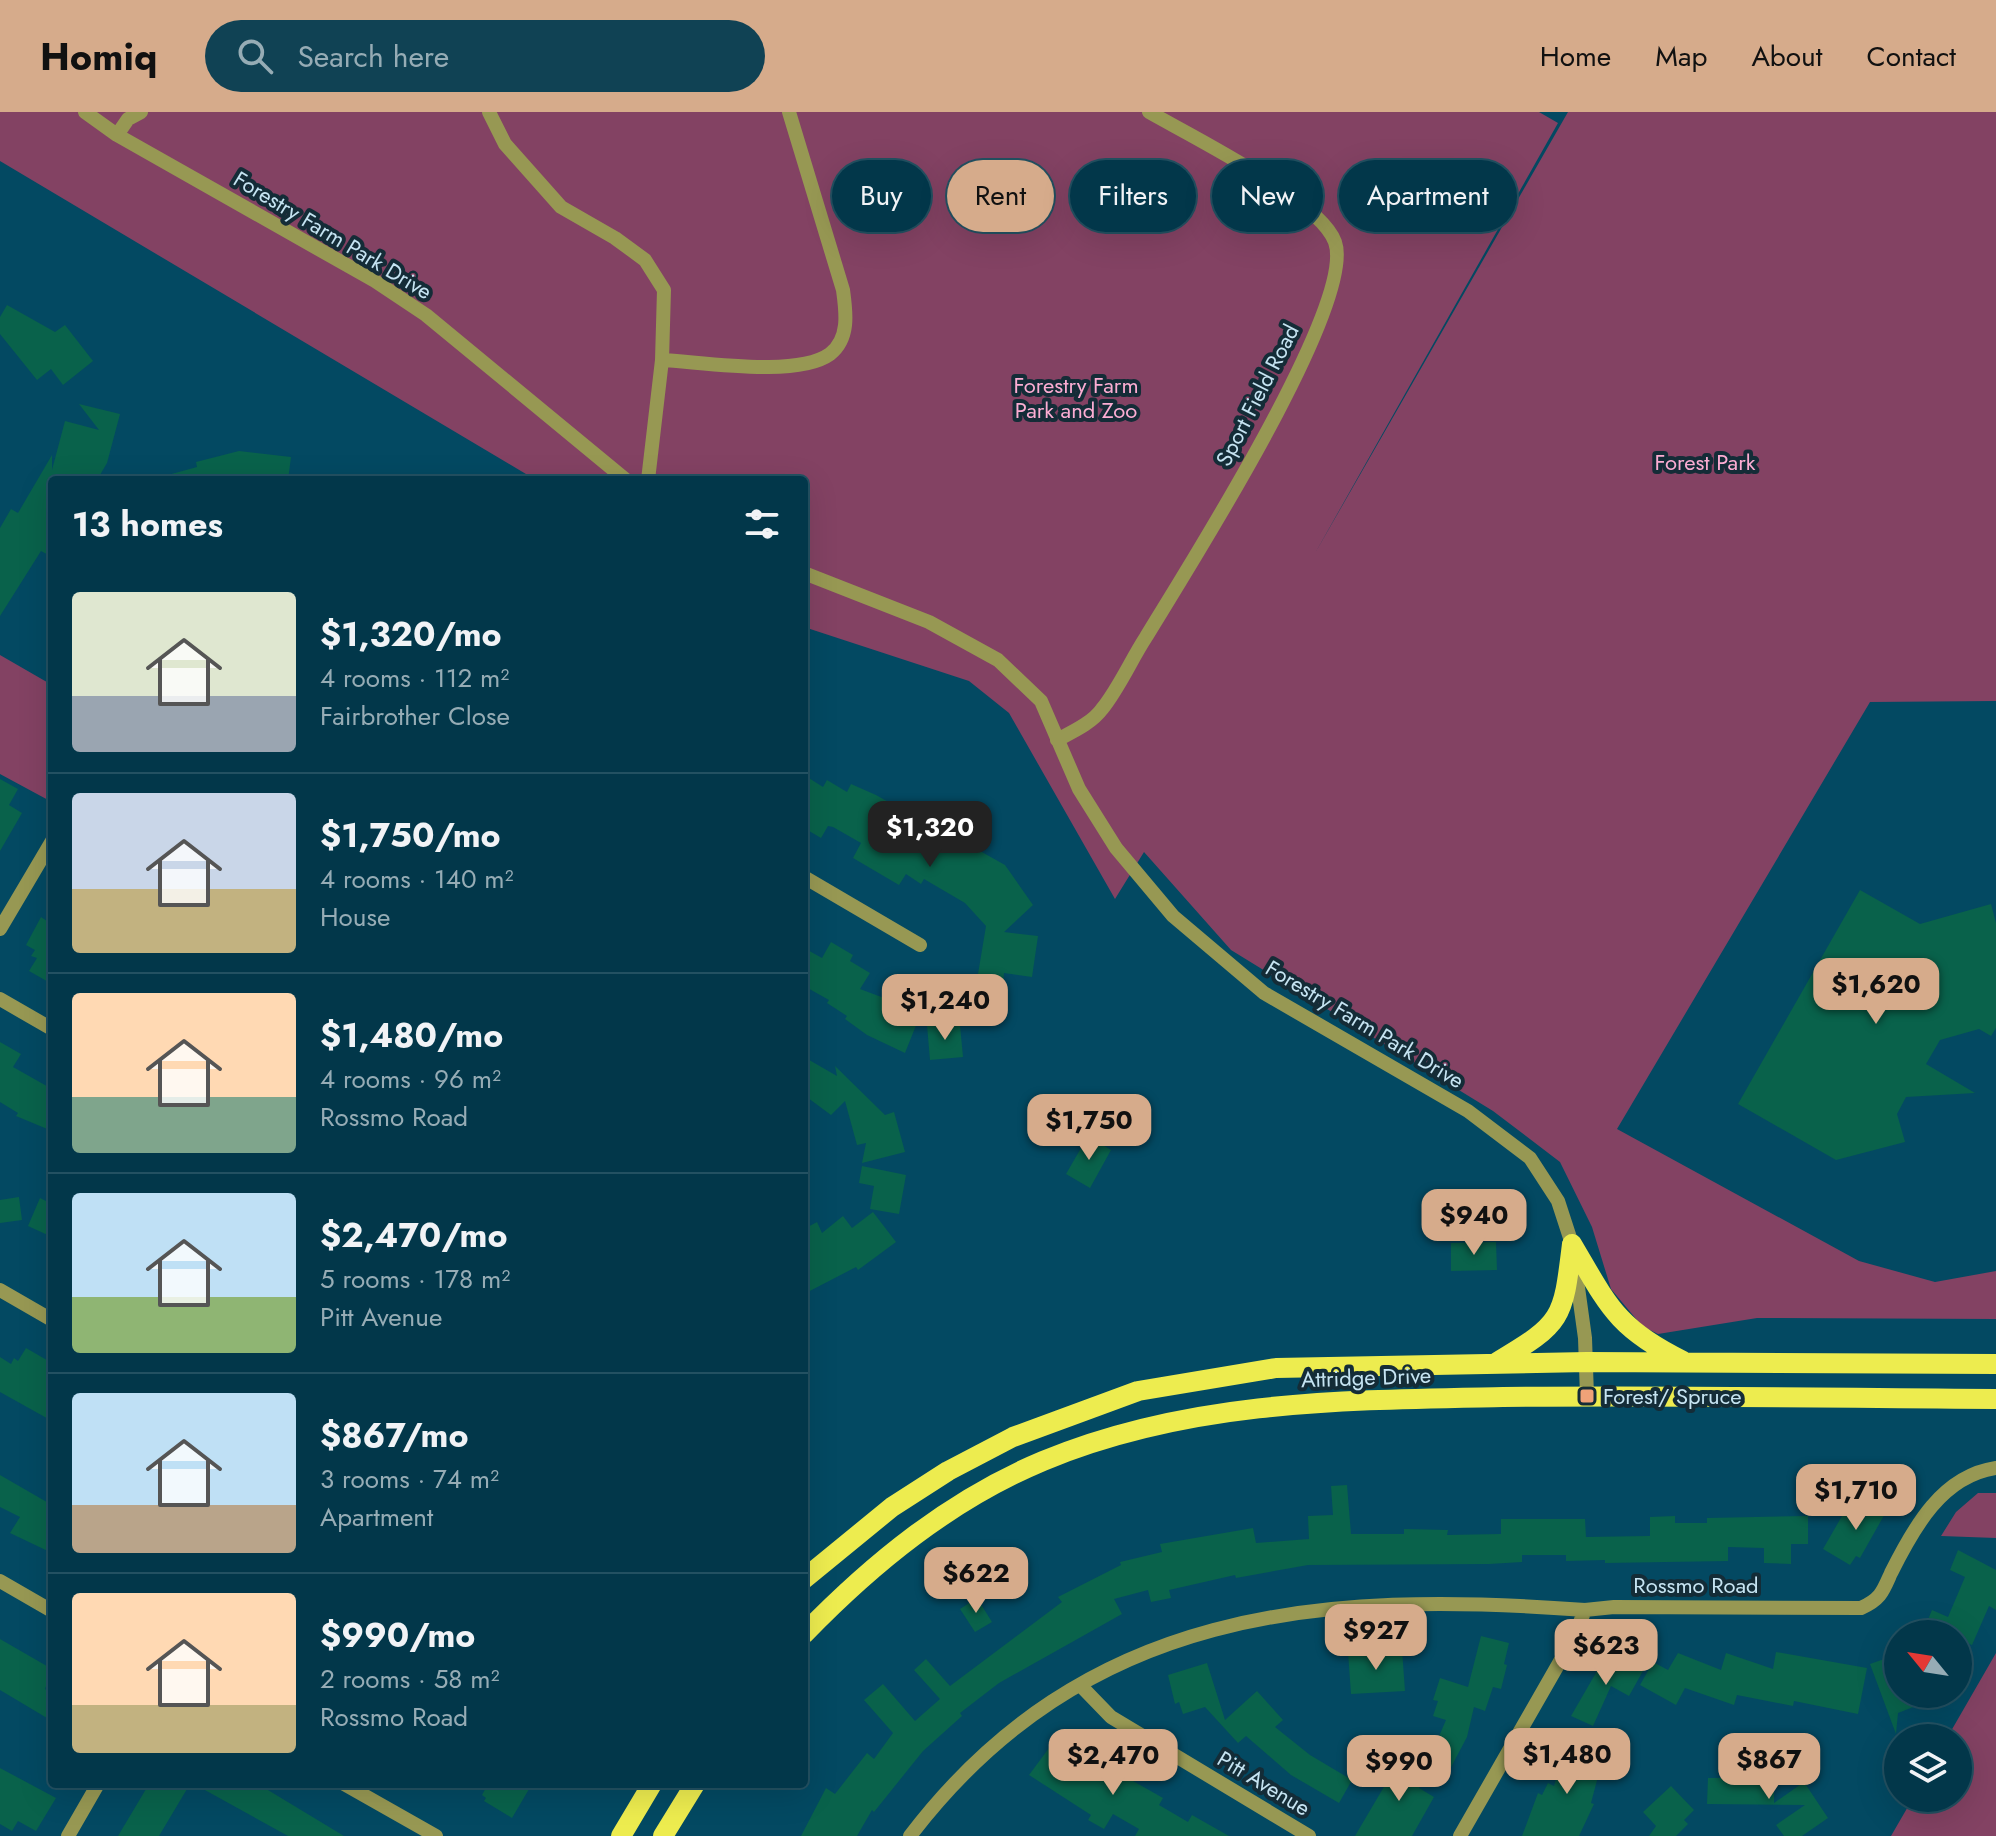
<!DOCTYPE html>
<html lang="en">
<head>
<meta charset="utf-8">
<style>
	:root { --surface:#02374a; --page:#104254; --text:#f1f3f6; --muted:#96acb5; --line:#235162; --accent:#d6ab8b }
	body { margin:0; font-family:Jost,sans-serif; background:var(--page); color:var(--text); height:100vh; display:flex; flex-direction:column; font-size:30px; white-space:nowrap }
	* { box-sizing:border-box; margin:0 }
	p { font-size:26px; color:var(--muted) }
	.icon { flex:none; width:44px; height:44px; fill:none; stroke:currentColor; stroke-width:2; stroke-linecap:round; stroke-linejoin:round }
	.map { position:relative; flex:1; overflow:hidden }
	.drawer { position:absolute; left:48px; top:364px; width:760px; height:1312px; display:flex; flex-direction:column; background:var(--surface); border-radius:8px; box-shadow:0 8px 32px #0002,0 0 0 2px var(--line) }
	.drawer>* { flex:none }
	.top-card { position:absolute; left:832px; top:48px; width:760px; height:72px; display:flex; gap:16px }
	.needle { width:52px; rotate:300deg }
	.controls { position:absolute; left:1884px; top:1508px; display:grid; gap:16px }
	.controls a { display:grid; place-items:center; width:88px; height:88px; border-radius:50%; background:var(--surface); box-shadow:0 8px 32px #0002,0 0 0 2px var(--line); font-size:40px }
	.price { position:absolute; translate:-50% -68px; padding:0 18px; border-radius:16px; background:var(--accent); color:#111; font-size:26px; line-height:52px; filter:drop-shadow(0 2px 4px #0008) }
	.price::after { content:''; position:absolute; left:50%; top:48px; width:24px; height:18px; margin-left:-12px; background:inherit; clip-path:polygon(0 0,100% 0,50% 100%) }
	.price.selected { background:#222; color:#fff }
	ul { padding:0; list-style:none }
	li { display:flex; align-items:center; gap:24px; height:200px; padding:0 24px }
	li+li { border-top:2px solid var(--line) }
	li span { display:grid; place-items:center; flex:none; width:224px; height:160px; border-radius:8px; color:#555 }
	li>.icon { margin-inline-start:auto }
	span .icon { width:96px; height:96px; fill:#fffc; stroke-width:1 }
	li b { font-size:34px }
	h2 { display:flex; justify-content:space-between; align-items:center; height:96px; padding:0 24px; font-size:34px }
	.chip { padding:0 28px; border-radius:36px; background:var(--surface); box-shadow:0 8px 32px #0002,0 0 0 2px var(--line); font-size:28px; line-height:72px }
	.chip.selected { background:var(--accent); color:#111 }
	header { display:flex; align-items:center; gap:48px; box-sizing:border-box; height:112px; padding:0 40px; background:var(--accent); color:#111 }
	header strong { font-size:38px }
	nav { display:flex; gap:44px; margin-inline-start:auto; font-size:28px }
	.search { width:560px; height:72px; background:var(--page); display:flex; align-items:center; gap:20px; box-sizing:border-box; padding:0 28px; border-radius:44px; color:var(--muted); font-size:30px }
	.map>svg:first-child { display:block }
	.green { fill:#834263 }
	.building { fill:#09624b }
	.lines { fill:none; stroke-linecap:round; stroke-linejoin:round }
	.minor { stroke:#979853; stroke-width:14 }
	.major { stroke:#edec4f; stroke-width:20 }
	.poi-dot { fill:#f0a278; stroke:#142c37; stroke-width:3 }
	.labels { text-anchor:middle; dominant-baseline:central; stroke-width:8; stroke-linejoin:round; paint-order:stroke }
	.street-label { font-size:22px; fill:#c6e4f2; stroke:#142c37 }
	.park-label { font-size:22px; fill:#fcadd3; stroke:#142c37 }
	.poi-label { font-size:22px; fill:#c6e4f2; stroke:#142c37; text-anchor:start }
</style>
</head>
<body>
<header>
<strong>Homiq</strong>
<div class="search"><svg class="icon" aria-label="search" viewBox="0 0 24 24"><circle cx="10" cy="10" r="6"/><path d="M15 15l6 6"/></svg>Search here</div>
<nav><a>Home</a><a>Map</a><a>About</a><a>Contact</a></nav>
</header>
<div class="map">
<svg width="1996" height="1724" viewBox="0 0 1996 1724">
	<rect width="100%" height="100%" fill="#034962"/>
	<path class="green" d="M0,0H1539L1558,11L1314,443L1568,0H1996V589L1870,590L1617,1017L1859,1149L1935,1170L1996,1159V1207L1757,1206L1658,1222L1642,1214L1611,1177L1592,1115L1560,1050L1493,999L1231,838L1144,740L1115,787L1009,601L969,569L804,515V368H536L0,49Z
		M0,543L52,573L50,689L0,662Z
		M1978,1381H1996V1426L1941,1424L1956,1400Z
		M1996,1541V1724H1891L1913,1686H1958V1626H1947Z"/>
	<path class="building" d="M7,193L55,220L65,213L93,249L63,273L51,257L37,268L0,222V205Z
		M79,292L120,302L107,351L97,368H52V389L46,399L52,403V445L41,439L0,504V416L11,397L18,401L52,343V358L65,309L99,318Z
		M239,339L291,345L288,368H169L168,363L197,355L196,350Z
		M804,663L823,675L827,668L847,680L851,672L876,683L908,701L904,708L949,736L955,725L1005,753L1033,793L1004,820L1038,824L1032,865L1004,861L1003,872L977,868L986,814L965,791L924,767L921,772L906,762L899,773L853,746L861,731L833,715L828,714L821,726L804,716Z
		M0,667L18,677L9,693L22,701L0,739Z
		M1860,778L1920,812L1991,792L1996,811V916L1991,924L1979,917L1940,928L1926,952L1975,981L1906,985L1897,1002L1905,1030L1836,1048L1738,992Z
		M41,805L50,811L52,808V872L29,859L37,846L31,844L35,838L26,833Z
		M831,830L853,843L850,849L870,861L860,877L900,892L895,903L921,901L905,941L867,923L845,907L847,904L827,891L829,888L804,874V836L822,846Z
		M944,912L960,913L963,945L930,948L927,913Z
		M0,930L21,942L13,955L52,977V1019L16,1004L18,1001L0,990Z
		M804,945L837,964L835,954L885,1003L894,1000L905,1040L862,1051L866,1031L857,1033L845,989L831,1003L804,983Z
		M1088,1024L1111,1038L1090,1076L1066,1062Z
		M862,1054L906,1063L899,1102L870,1097L874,1074L859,1071Z
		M19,1085L22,1108L0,1111V1088Z
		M40,1086L52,1092V1125L28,1114Z
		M873,1100L896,1130L858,1158L856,1155L804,1182V1117L817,1110L822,1121L843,1104L852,1116Z
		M1496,1130L1497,1158L1451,1159V1131Z
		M26,1236L52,1251V1309L0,1280V1245L11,1252L14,1246L18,1249Z
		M0,1363L52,1393V1441L10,1421L20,1405L0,1395Z
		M1347,1373L1351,1422H1404V1417L1448,1418L1447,1423L1501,1422V1407H1585L1586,1425L1650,1424V1405L1675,1404V1411H1707V1406L1808,1404V1432H1791V1452L1764,1451V1436L1728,1435V1449L1605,1451V1448L1566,1449V1443H1522V1450L1489,1452L1308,1453L1236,1466L1235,1463L1169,1478L1171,1486L1151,1490L1148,1478L1114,1487L1122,1502L999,1571L960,1601L962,1604L923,1639L874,1700L872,1698L857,1724H801L826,1676L835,1682L867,1641L874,1647L893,1621L864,1588L883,1572L915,1609L940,1587L914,1558L926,1547L950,1574L1062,1490L1058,1485L1121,1453L1120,1450L1162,1440L1160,1432L1253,1416L1256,1431L1309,1427L1308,1404L1333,1403L1331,1374Z
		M1877,1383L1891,1391L1860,1446L1856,1444L1850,1453L1823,1437L1846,1397L1864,1407Z
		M1958,1438L1996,1458V1498L1989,1494L1972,1533L1958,1527V1522H1922L1932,1498L1948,1505L1965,1465L1950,1458Z
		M977,1486L992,1510L975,1520L960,1497Z
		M1481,1524L1509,1531L1504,1552L1507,1553L1501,1577L1493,1575L1485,1599L1474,1595L1467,1625L1449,1659L1428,1650L1446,1608L1433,1604L1438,1589L1433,1588L1440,1566L1468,1575Z
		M0,1527L52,1557L45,1577L52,1581V1609L0,1578Z
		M1402,1537L1405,1579L1351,1582L1348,1540Z
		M1608,1540L1643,1559L1629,1584L1611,1574L1593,1614L1571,1604Z
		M1776,1540L1867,1556L1858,1602L1794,1589L1793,1594L1737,1583L1734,1593L1685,1576L1676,1593L1640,1573L1653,1550L1668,1558L1678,1541L1721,1558L1726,1541L1773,1557Z
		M1890,1545L1894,1557L1898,1555V1582L1944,1583L1898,1601L1896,1622L1870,1552Z
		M1207,1551L1225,1608L1257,1579L1283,1608L1275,1615L1310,1643L1352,1668L1339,1691L1291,1663L1246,1624L1238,1631L1205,1595L1183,1602L1179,1590L1175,1592L1168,1563Z
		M1577,1630L1605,1638L1591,1691L1594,1692L1579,1724H1522L1538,1681L1542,1683L1548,1671L1554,1674L1563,1643L1573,1646Z
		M1408,1634L1410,1657L1411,1652L1427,1661L1419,1676L1434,1685L1412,1724H1355Z
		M1074,1635L1095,1650L1096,1648L1163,1686L1159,1693L1188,1710L1192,1703L1229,1724H1135L1139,1717L1113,1702L1104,1717L1088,1708L1091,1703L1029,1663L1049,1636L1064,1647Z
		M0,1656L56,1686L36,1719L18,1709L12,1719L0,1712Z
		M1708,1666H1774V1691L1804,1670L1828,1706L1802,1724H1784L1776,1713L1805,1693L1707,1692Z
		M149,1672H190L159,1724H118Z
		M194,1672H258L344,1724H288Z
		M488,1672H532L512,1706L484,1689L486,1686L482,1683Z
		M1671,1674L1694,1698L1684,1708L1688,1712L1676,1724H1649L1656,1714L1643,1700Z"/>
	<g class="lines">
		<path class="minor" d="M85,0L117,23L375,169L426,203L626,368
			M489,0L505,32L561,95L615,126L645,148L664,178L662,248L648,368
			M117,23L128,7L141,0
			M662,248C702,250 797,266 830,242C850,226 846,200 843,178L789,0
			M804,461L929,510L998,548L1041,589L1079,677L1116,736L1173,804L1264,881L1468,999L1530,1046L1558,1089L1572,1132L1585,1226L1587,1284
			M1057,628C1072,620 1092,611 1102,597C1119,576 1131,548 1146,525C1184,462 1357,192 1335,130C1320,88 1191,24 1149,0
			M804,765L920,833
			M0,817L52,729
			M0,887L52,917
			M0,1178L52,1208
			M0,1469L52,1499
			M1080,1573L1111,1605L1309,1724
			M344,1672L436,1724
			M68,1724L98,1672
			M910,1724C1084,1496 1321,1478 1585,1498L1614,1495L1861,1496C1881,1487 1883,1479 1891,1461C1914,1415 1942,1364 1996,1356
			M1460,1724L1574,1525L1585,1498"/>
		<path class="major" d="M1572,1132C1608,1193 1616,1216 1683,1249
			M1497,1250C1563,1211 1563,1207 1572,1132
			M804,1467L892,1395L948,1359L1013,1325L1138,1279L1276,1256L1587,1250L1996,1252
			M804,1522C873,1451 950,1388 1043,1349C1190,1288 1346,1288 1503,1285C1667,1283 1832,1286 1996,1287
			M621,1724L652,1672
			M663,1724L695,1672"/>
	</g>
	<rect class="poi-dot" x="1579" y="1276" width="16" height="16" rx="4"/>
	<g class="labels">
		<g class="street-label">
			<text transform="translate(333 123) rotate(31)">Forestry Farm Park Drive</text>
			<text transform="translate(1257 283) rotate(-63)">Sport Field Road</text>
			<text transform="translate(1365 912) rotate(31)">Forestry Farm Park Drive</text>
			<text transform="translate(1366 1265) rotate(-2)">Attridge Drive</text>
			<text x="1696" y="1473">Rossmo Road</text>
			<text transform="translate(1264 1671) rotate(31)">Pitt Avenue</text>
		</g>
		<g class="park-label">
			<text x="1076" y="273">Forestry Farm<tspan x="1076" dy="25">Park and Zoo</tspan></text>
			<text x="1705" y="350">Forest Park</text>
		</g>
		<g class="poi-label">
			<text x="1603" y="1284">Forest/ Spruce</text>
		</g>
	</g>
</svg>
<div class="controls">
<a><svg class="needle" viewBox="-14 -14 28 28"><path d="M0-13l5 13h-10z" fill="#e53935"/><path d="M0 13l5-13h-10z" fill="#96acb5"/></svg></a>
<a><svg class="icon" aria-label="layers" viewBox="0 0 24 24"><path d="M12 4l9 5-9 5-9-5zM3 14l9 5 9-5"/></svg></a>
</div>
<b class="price selected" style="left:930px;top:757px">$1,320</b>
<b class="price" style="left:1876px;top:914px">$1,620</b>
<b class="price" style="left:945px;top:930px">$1,240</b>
<b class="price" style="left:1089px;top:1050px">$1,750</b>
<b class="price" style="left:1474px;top:1145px">$940</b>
<b class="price" style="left:1856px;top:1420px">$1,710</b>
<b class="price" style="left:976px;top:1503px">$622</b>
<b class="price" style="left:1376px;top:1560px">$927</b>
<b class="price" style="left:1606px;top:1575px">$623</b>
<b class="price" style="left:1567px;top:1684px">$1,480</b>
<b class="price" style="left:1113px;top:1685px">$2,470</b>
<b class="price" style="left:1769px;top:1689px">$867</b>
<b class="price" style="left:1399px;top:1691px">$990</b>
<div class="top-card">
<a class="chip">Buy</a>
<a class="chip selected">Rent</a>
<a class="chip">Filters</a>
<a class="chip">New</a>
<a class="chip">Apartment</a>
</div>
<section class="drawer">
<h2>13 homes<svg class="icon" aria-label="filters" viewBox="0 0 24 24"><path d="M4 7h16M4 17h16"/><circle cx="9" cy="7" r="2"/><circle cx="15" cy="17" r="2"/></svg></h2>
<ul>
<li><span style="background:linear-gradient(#dfe7d0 65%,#9aa5b1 0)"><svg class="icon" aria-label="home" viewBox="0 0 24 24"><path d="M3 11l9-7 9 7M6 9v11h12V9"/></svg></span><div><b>$1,320/mo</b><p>4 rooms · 112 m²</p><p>Fairbrother Close</p></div></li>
<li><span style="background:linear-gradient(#c9d6e8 60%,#c2b280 0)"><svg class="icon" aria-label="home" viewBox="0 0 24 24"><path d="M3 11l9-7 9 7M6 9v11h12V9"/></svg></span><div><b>$1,750/mo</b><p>4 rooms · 140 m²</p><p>House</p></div></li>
<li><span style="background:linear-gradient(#ffd9b3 65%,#7fa58c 0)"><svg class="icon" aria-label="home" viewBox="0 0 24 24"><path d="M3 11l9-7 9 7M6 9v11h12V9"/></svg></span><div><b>$1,480/mo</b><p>4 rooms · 96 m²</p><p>Rossmo Road</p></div></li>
<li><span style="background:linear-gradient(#bfe0f5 65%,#8fb573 0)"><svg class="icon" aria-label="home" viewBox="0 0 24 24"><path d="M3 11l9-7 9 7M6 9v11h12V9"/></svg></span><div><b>$2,470/mo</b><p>5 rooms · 178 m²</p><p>Pitt Avenue</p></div></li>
<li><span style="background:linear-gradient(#bfe0f5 70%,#b9a48a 0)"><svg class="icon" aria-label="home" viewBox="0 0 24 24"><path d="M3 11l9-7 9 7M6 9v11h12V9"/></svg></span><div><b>$867/mo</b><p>3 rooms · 74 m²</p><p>Apartment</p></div></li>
<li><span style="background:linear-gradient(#ffd9b3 70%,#c2b280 0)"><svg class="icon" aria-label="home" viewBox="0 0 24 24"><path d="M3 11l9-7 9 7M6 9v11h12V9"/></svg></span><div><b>$990/mo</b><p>2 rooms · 58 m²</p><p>Rossmo Road</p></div></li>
</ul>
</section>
</div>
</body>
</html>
